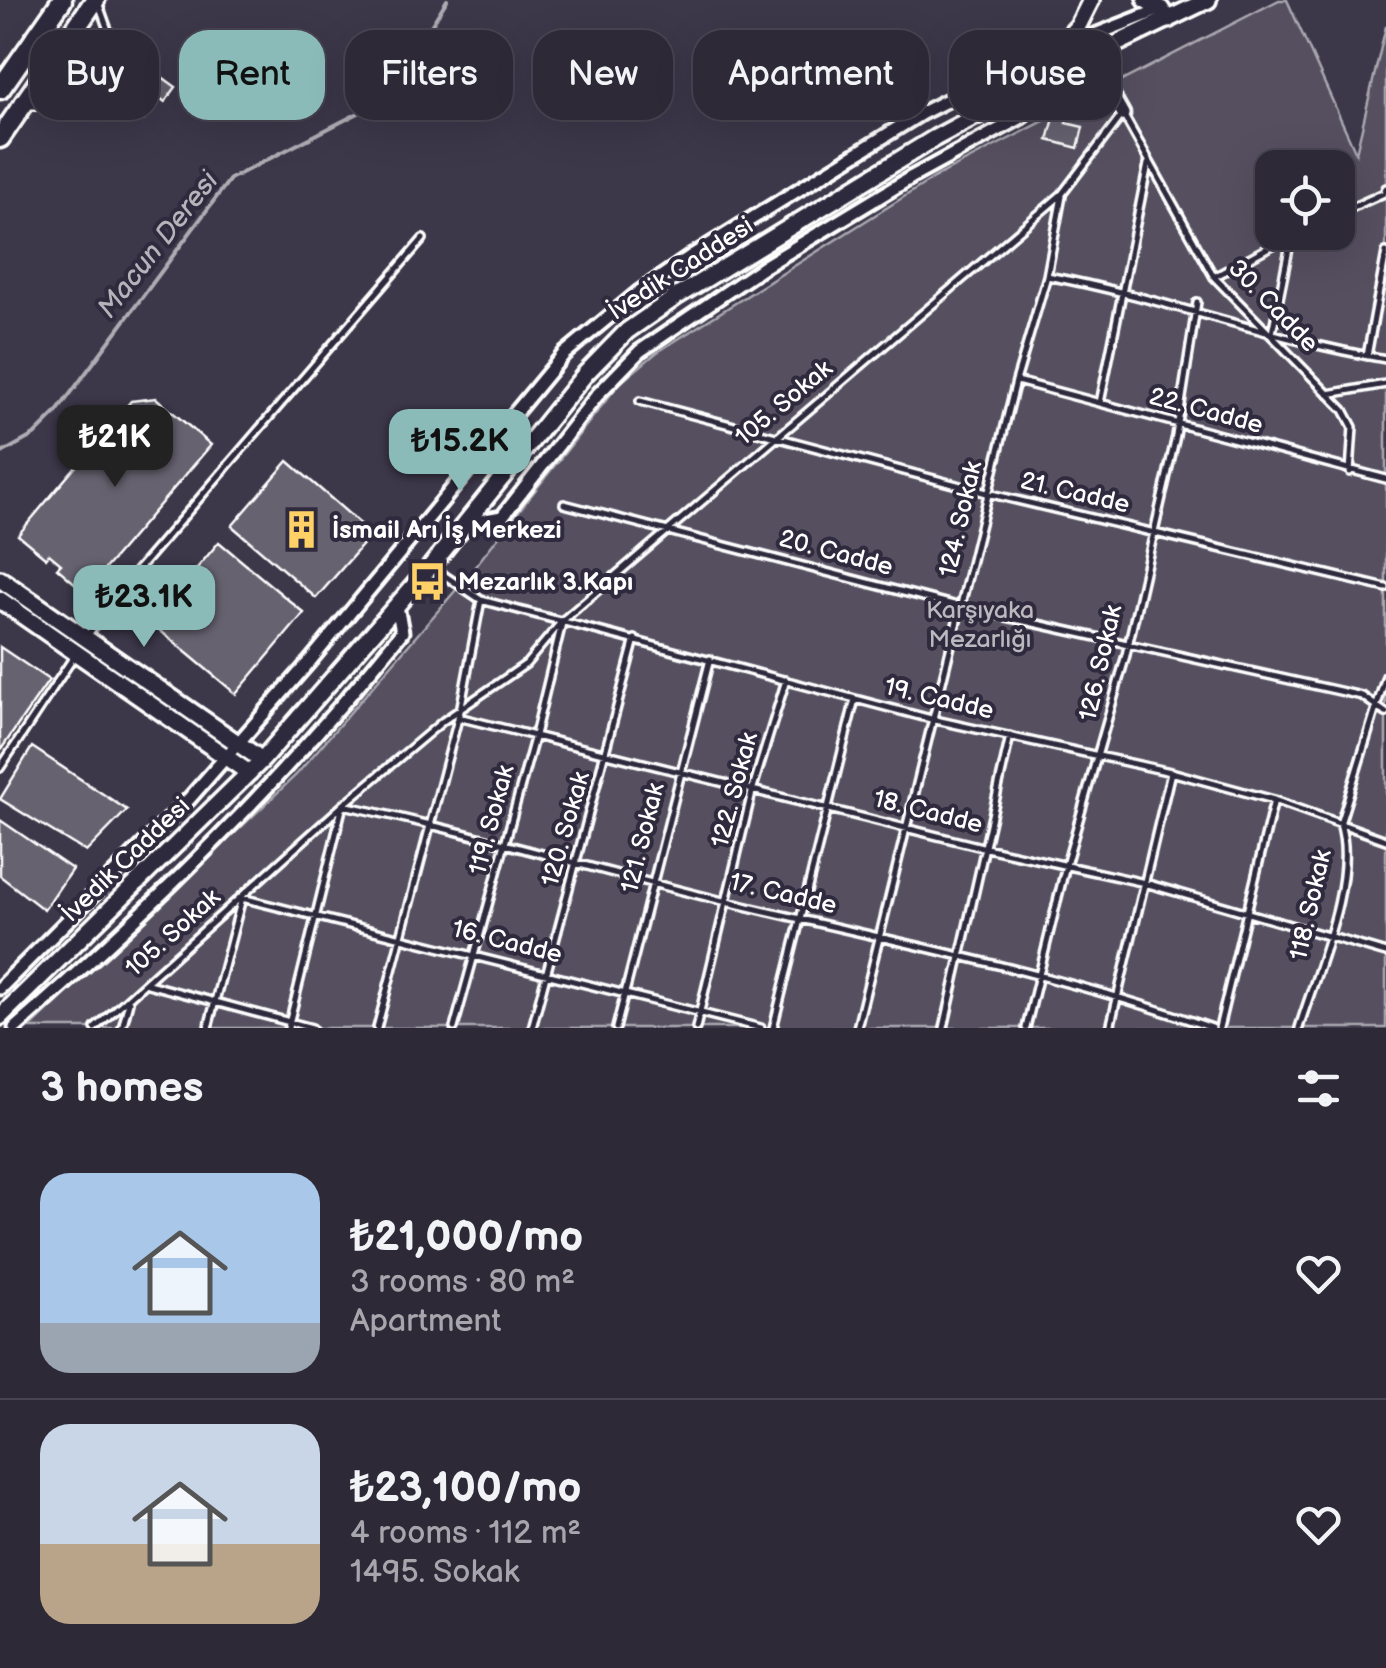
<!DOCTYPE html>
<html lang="en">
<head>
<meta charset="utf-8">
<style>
	:root { --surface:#2d2937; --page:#35313f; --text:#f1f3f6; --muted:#a7a6ad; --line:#484552; --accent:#8bbbb9 }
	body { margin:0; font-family:"Balsamiq Sans",sans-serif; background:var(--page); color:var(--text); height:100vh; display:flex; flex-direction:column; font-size:38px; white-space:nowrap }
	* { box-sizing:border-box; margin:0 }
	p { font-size:32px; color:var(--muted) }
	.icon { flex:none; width:55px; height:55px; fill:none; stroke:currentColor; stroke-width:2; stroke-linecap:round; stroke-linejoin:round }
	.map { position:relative; height:1028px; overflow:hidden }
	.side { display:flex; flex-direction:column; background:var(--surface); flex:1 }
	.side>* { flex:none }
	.guide { position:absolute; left:30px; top:30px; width:1328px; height:90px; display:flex; gap:20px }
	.controls { position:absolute; left:1255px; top:150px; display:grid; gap:20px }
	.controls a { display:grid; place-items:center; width:100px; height:100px; border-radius:20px; background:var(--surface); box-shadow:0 10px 40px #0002,0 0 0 2px var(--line); font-size:50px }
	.price { position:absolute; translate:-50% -85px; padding:0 22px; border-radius:20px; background:var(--accent); color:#111; font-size:32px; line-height:65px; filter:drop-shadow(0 2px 5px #0008) }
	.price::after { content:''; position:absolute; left:50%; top:60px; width:30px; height:22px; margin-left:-15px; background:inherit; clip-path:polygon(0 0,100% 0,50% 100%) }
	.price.selected { background:#222; color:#fff }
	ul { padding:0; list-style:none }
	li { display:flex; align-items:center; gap:30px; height:250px; padding:0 40px }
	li+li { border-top:2px solid var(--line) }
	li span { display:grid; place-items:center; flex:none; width:280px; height:200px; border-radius:30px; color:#555 }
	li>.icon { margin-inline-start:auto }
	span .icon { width:120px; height:120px; fill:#fffc; stroke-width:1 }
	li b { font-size:42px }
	h2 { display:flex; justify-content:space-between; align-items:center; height:120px; padding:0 40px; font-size:42px }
	.tag { padding:0 35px; border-radius:30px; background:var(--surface); box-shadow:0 10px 40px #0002,0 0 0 2px var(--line); font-size:35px; line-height:90px }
	.tag.selected { background:var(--accent); color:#111 }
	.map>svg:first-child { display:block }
	.green { fill:#555060; stroke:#aaa8b0; stroke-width:2.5; fill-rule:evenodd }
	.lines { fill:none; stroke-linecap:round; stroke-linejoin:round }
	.stream { stroke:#afadb4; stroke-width:4 }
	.building { fill:#666270; stroke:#fff; stroke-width:2.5 }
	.lane-casing { stroke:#fff; stroke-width:12 }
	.street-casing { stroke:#fff; stroke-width:19 }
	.secondary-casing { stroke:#fff; stroke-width:22 }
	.primary-casing { stroke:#fff; stroke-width:25 }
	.lane { stroke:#2f2a3d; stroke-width:5 }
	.street { stroke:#2f2a3d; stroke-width:11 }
	.secondary { stroke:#2f2a3d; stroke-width:15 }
	.primary { stroke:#2f2a3d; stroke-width:18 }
	.labels { text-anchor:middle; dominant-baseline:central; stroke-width:8; stroke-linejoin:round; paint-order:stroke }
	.street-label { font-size:25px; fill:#fff; stroke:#2f2a3d }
	.poi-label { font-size:25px; font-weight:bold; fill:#fff; stroke:#2f2a3d; text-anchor:start }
	.park-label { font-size:25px; fill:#bbb9bf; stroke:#2f2a3d }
	.water-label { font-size:28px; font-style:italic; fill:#b5b4ba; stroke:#2f2a3d }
</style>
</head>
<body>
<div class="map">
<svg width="1386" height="1028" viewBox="0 0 1386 1028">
	<rect width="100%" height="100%" fill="#3c3749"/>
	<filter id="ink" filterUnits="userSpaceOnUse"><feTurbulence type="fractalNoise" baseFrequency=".01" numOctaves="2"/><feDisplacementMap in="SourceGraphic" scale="20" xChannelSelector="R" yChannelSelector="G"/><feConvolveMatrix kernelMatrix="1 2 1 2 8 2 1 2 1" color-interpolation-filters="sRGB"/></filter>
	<g filter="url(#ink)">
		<path class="green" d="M1279,0H1287L1356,153L1386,26V1028H30L296,775L462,583L619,384L656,353L937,176ZM1272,168H1338V232H1272Z"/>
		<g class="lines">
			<path class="stream" d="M0,454L34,435L56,413L230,179L378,103L395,84L447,0"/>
		</g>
		<path class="building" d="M97,63L131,88L136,80L160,98L144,120L86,78Z
			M147,66L176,87L165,102L136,80Z
			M1060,115L1068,117L1066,123L1083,127L1078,148L1048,140L1054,118L1059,119Z
			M156,398L211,445L85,592L57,568L61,564L49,554L46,558L18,535L131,401Z
			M288,461L372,534L316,598L232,526Z
			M219,542L304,613L236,694L151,623Z
			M0,647L49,680L0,751Z
			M32,747L127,810L86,852L0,799Z
			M0,820L72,869L44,910L0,876Z"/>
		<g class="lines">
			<defs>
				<path id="lane" d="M98,2L123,72L118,78
					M26,106H97L107,93
					M1338,214L1384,193L1386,188
					M1047,276C1162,297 1271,340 1386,359
					M1214,277L1295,233
					M1272,333L1292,234
					M1367,356L1386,252
					M1017,381L1386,479
					M1328,394L1386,384
					M640,401L987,493L1386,588
					M1100,403L1148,164
					M564,504L961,607L1362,696L1386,713
					M435,569L481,600L931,719L1171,772L1274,800L1386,840
					M86,638L110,602L423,239
					M458,717L986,848L1145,883L1386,953
					M0,768L75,655
					M148,984L312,1028
					M95,1028L343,805L443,721L526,664L562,621L1062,194L1123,114L1214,277L1344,410L1353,427L1350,472
					M122,1028L129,1002
					M208,1028L242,898L761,1028
					M288,1028L343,805C472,832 598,871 727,902C890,941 1054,972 1212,1028
					M377,1028L460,711L481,600
					M454,1028L535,735L562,623
					M532,1028L635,639
					M616,1028L710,659
					M696,1028L753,788L786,680
					M773,1028L855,699
					M857,1028L1016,381L1047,276L1062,196
					M944,1028L1010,736
					M1026,1028L1066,865L1126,655L1176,436L1197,302
					M1110,1028L1171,772
					M1219,1028L1274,800
					M1299,1028C1316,972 1358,879 1340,824L1386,676"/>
				<path id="street" d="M1091,57L1123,114
					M465,524L502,517L599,393L640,351L765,266L912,177L1022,117L1033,86
					M0,988L189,799L310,661L564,354L639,292L690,257L922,113L1013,67L1161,9
					M15,1028C155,906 285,778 402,632L397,606"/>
				<path id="secondary" d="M1146,0L1161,9L1168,20
					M1024,85L1078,26L1091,0
					M0,579L262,760
					M0,600L249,773
					M0,1017L262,760L431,566L586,373L627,331L676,297L935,138L1052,75L1208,0"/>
				<path id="primary" d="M0,89L62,0
					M0,138L95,0"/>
			</defs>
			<use href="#lane" class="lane-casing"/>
			<use href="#street" class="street-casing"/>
			<use href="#secondary" class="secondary-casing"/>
			<use href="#primary" class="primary-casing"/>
			<use href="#lane" class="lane"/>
			<use href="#street" class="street"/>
			<use href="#secondary" class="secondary"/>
			<use href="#primary" class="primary"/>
		</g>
	</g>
	<defs>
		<symbol id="building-bare" viewBox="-9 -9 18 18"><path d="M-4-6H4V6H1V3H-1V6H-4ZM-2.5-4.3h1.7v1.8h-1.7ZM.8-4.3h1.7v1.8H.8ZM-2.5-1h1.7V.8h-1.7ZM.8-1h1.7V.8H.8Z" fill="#ffd166" stroke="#2f2a3d" stroke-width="2.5" paint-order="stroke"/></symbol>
		<symbol id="bus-bare" viewBox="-9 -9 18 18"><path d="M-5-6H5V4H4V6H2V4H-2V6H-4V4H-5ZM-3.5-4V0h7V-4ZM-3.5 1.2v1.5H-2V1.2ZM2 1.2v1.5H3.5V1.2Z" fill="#ffd166" stroke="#2f2a3d" stroke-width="2.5" paint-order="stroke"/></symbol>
	</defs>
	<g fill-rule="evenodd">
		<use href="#building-bare" x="274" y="502" width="55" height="55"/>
		<use href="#bus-bare" x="400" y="554" width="55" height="55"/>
	</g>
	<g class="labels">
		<g class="street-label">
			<text transform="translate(681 269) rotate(-33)">İvedik Caddesi</text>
			<text transform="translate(1273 306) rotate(46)">30. Cadde</text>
			<text transform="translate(784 403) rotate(-40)">105. Sokak</text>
			<text transform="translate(1206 411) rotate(15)">22. Cadde</text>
			<text transform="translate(1075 493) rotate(13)">21. Cadde</text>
			<text transform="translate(961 519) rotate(-77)">124. Sokak</text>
			<text transform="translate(836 553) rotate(15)">20. Cadde</text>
			<text transform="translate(1101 663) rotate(-77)">126. Sokak</text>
			<text transform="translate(939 699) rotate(13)">19. Cadde</text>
			<text transform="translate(735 790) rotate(-75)">122. Sokak</text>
			<text transform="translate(928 812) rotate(14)">18. Cadde</text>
			<text transform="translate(492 820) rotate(-75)">119. Sokak</text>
			<text transform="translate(566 829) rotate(-74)">120. Sokak</text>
			<text transform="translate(643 838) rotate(-76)">121. Sokak</text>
			<text transform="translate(126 860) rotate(-44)">İvedik Caddesi</text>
			<text transform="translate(783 894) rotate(13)">17. Cadde</text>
			<text transform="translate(1311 905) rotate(-77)">118. Sokak</text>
			<text transform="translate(173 933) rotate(-42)">105. Sokak</text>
			<text transform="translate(507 942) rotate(14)">16. Cadde</text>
		</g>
		<g class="poi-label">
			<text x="332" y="530">İsmail Arı İş Merkezi</text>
			<text x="458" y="582">Mezarlık 3.Kapı</text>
		</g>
		<g class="park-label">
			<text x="980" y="610">Karşıyaka<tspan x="980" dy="29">Mezarlığı</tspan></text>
		</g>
		<g class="water-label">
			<text transform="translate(158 245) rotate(-52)">Macun Deresi</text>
		</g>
	</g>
</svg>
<div class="controls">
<a><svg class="icon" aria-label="locate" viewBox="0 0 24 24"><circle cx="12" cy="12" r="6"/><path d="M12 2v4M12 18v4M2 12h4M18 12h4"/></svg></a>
</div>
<b class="price selected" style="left:115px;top:490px">₺21K</b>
<b class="price" style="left:460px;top:494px">₺15.2K</b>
<b class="price" style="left:144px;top:650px">₺23.1K</b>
<div class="guide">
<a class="tag">Buy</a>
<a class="tag selected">Rent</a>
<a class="tag">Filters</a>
<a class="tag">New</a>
<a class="tag">Apartment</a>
<a class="tag">House</a>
</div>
</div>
<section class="side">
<h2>3 homes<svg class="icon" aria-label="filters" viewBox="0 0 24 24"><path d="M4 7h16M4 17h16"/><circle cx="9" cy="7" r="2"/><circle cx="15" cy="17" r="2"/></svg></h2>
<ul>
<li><span style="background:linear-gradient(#a9c7e8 75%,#9aa5b1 0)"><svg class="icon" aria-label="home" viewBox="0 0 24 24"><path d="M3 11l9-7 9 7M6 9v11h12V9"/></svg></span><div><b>₺21,000/mo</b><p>3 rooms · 80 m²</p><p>Apartment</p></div><svg class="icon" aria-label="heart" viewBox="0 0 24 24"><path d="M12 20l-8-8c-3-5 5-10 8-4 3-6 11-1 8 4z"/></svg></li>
<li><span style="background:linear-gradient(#c9d6e8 60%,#b9a48a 0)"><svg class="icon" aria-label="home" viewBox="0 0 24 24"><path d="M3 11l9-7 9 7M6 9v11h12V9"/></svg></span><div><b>₺23,100/mo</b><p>4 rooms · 112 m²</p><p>1495. Sokak</p></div><svg class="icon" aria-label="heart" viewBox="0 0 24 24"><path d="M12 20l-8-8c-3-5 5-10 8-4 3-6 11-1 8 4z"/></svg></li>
</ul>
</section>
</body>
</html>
